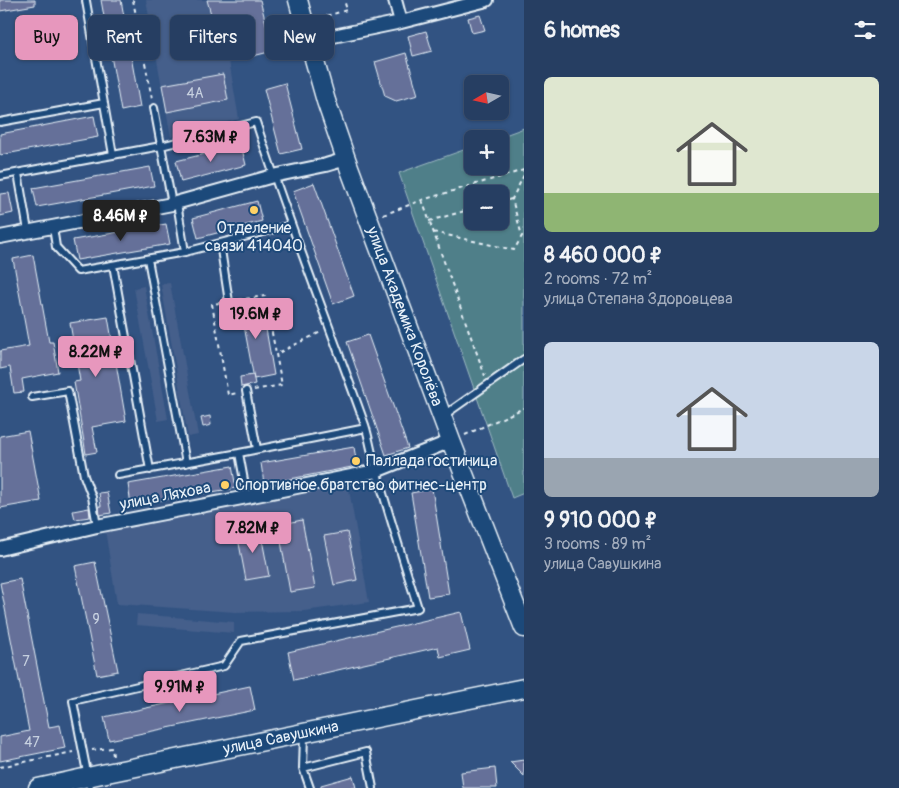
<!DOCTYPE html>
<html lang="en">
<head>
<meta charset="utf-8">
<style>
	:root { --surface:#263e62; --page:#32496b; --text:#f1f3f6; --muted:#a4aebe; --line:#425777; --accent:#e797bd }
	body { margin:0; font-family:Pangolin,sans-serif; background:var(--page); color:var(--text); height:100vh; display:flex; flex-direction:column; font-size:19px; white-space:nowrap }
	* { box-sizing:border-box; margin:0 }
	p { font-size:16px; color:var(--muted) }
	.icon { flex:none; width:28px; height:28px; fill:none; stroke:currentColor; stroke-width:2; stroke-linecap:round; stroke-linejoin:round }
	.map { position:relative; flex:1; overflow:hidden }
	.details { display:flex; flex-direction:column; background:var(--surface); width:375px }
	.details>* { flex:none }
	.top-card { position:absolute; left:15px; top:15px; width:434px; height:45px; display:flex; gap:10px }
	.needle { width:32px; rotate:261deg }
	.buttons { position:absolute; left:464px; top:75px; display:grid; gap:10px }
	.buttons a { display:grid; place-items:center; width:45px; height:45px; border-radius:8px; background:var(--surface); box-shadow:0 1px 4px #0004,0 0 0 1px var(--line); font-size:25px }
	.price { position:absolute; translate:-50% -42px; padding:0 11px; border-radius:5px; background:var(--accent); color:#111; font-size:16px; line-height:32px; filter:drop-shadow(0 1px 2px #0008) }
	.price::after { content:''; position:absolute; left:50%; top:30px; width:15px; height:11px; margin-left:-8px; background:inherit; clip-path:polygon(0 0,100% 0,50% 100%) }
	.price.active { background:#222; color:#fff }
	ul { padding:0; list-style:none }
	li { display:grid; align-content:center; gap:10px; height:265px; padding:0 20px }
	li span { display:grid; place-items:center; height:155px; border-radius:8px; color:#555 }
	li>.icon { margin-inline-start:auto }
	span .icon { width:90px; height:90px; fill:#fffc; stroke-width:1 }
	li b { font-size:21px }
	h2 { display:flex; justify-content:space-between; align-items:center; height:60px; padding:0 20px; font-size:21px }
	.tag { padding:0 18px; border-radius:8px; background:var(--surface); box-shadow:0 1px 4px #0004,0 0 0 1px var(--line); font-size:18px; line-height:45px }
	.tag.active { background:var(--accent); color:#111 }
	main { display:flex; flex:1; min-height:0 }
	.map>svg:first-child { display:block }
	.built { fill:#445f8b }
	.green { fill:#4f7f89; stroke:#9cb8c0; fill-rule:evenodd }
	.building { fill:#657099; stroke:#e8f1f8 }
	.lines { fill:none; stroke-linecap:round; stroke-linejoin:round }
	.service-casing { stroke:#e8f1f8; stroke-width:10 }
	.minor-casing { stroke:#e8f1f8; stroke-width:16 }
	.secondary-casing { stroke:#e8f1f8; stroke-width:21 }
	.path { stroke:#e8f1f8; stroke-width:2; stroke-dasharray:4 4; stroke-linecap:butt }
	.service { stroke:#1f4a7a; stroke-width:6 }
	.minor { stroke:#1f4a7a; stroke-width:12 }
	.secondary { stroke:#1f4a7a; stroke-width:18 }
	.poi-dot { fill:#ffd166; stroke:#1f4a7a; stroke-width:2 }
	.labels { text-anchor:middle; dominant-baseline:central; stroke-width:4; stroke-linejoin:round; paint-order:stroke }
	.number-label { font-size:14px; fill:#c7d1e0 }
	.poi-label { font-size:16px; fill:#e8f1f8; stroke:#1f4a7a; text-anchor:start }
	.street-label { font-size:16px; fill:#e8f1f8; stroke:#1f4a7a }
</style>
</head>
<body>
<main>
<div class="map">
<svg width="524" height="788" viewBox="0 0 524 788">
	<rect width="100%" height="100%" fill="#325382"/>
	<filter id="ink" filterUnits="userSpaceOnUse"><feTurbulence type="fractalNoise" baseFrequency=".02" numOctaves="2"/><feDisplacementMap in="SourceGraphic" scale="10" xChannelSelector="R" yChannelSelector="G"/><feConvolveMatrix kernelMatrix="1 2 1 2 8 2 1 2 1" color-interpolation-filters="sRGB"/></filter>
	<g filter="url(#ink)">
		<path class="built" d="M146,0H207L214,25L221,23L225,37L239,119L171,137Z
			M170,283L198,435L188,437L161,284Z
			M144,286L168,419L158,421L134,288Z
			M348,484L369,602L304,611L235,612L117,604L105,530Z
			M137,614L234,622V633L136,625Z"/>
		<path class="green" d="M524,128V493L512,498L399,173L472,147V166H500V139H494ZM472,194H500V221H472Z"/>
		<path class="building" d="M0,0H35V5L0,11Z
			M101,0H121L140,107L121,111Z
			M207,0H260L273,51L253,56L246,32L225,37L221,23L214,25Z
			M480,15L485,30L472,33L468,18Z
			M426,31L432,51L413,56L408,36Z
			M406,53L418,95L396,101L385,96L375,62Z
			M223,74L228,100L167,112L162,85Z
			M285,83L302,149L281,154L264,89Z
			M94,116L98,137L0,155V134Z
			M241,145L246,165L181,182L176,161Z
			M150,167L154,186L37,207L33,188Z
			M314,183L354,296L333,304L293,191Z
			M9,193L13,213L0,216V194Z
			M257,201L262,221L198,238L193,218Z
			M166,224L170,244L77,260L73,240Z
			M33,255L49,342H53L58,372L22,379L24,392L14,393L10,367L0,369V351L29,346L13,259Z
			M240,305L241,310L262,306L274,375L254,379L242,315L229,317L227,308Z
			M108,317L126,421L92,427L97,452L86,454L74,382L80,381L70,323Z
			M368,335L408,448L386,455L347,342Z
			M253,375L255,384L241,387L240,377Z
			M210,416L211,425L203,427L201,418Z
			M28,431L41,501L0,508V436Z
			M354,447L357,466L264,484L261,463Z
			M232,466L236,488L131,505L128,484Z
			M432,489L449,594L428,597L411,493Z
			M107,492L111,513L100,515L99,506H101L99,493Z
			M89,508L90,517L75,519L73,511Z
			M302,520L315,588L290,592L278,525Z
			M260,529L269,576L246,580L237,533Z
			M347,532L357,580L334,585L324,536Z
			M95,562L118,671L97,675L75,566Z
			M20,579L49,727L60,725L65,748L0,761V737L29,731L0,583Z
			M461,612L470,650L440,657L438,647L294,680L288,652Z
			M250,686L255,710L109,740L104,717Z
			M524,760V776L510,762Z
			M495,768L497,788H463L461,772Z
			M353,776L356,788H321V785Z"/>
		<g class="lines">
			<defs>
				<path id="service" d="M86,1L113,155
					M154,108L172,204
					M0,122L104,103
					M18,173L28,231
					M0,176L161,146L256,122C289,224 329,324 365,425C370,441 372,457 377,473C390,518 404,563 418,608L241,641L224,666L73,701L90,788
					M177,203L185,252
					M53,227L56,247L78,271L185,252L291,225
					M220,243L229,302
					M148,259L186,463
					M113,265L150,470
					M246,391L257,449
					M32,397L68,391L84,476L92,497L97,526
					M443,416L524,359
					M118,475L239,453
					M247,497L239,453L366,428
					M304,735L303,768L310,788
					M303,768L366,752L373,788"/>
				<path id="minor" d="M395,0L401,22
					M309,41L401,22L487,0
					M0,237L172,204L273,176L326,165L346,159
					M0,549L97,526L247,497L376,471L451,441"/>
				<g id="secondary">
					<path id="s1" d="M298,0L309,41L326,101L346,159L451,441L524,628"/>
					<path id="s2" d="M38,788L97,775L524,688"/>
				</g>
			</defs>
			<use href="#service" class="service-casing"/>
			<use href="#minor" class="minor-casing"/>
			<use href="#secondary" class="secondary-casing"/>
			<path class="path" d="M133,0L152,99
				M319,18L347,10L344,0
				M422,200L485,376
				M500,202L512,199
				M383,215L422,200L524,170
				M429,221L472,209
				M433,232L514,250L522,236L512,199L524,175
				M238,300L265,296L276,354
				M220,303L212,304L228,395L237,393
				M254,390L282,385L276,354L321,332
				M465,435L524,408
				M92,750L112,748L113,756
				M0,767L73,752"/>
			<use href="#service" class="service"/>
			<use href="#minor" class="minor"/>
			<use href="#secondary" class="secondary"/>
		</g>
	</g>
	<g class="poi-dot">
		<circle cx="254" cy="210" r="5"/>
		<circle cx="356" cy="461" r="5"/>
		<circle cx="225" cy="485" r="5"/>
	</g>
	<g class="labels">
		<g class="number-label">
			<text x="195" y="93">4А</text>
			<text x="96" y="619">9</text>
			<text x="26" y="661">7</text>
			<text x="32" y="742">47</text>
		</g>
		<g class="poi-label">
			<text x="254" y="228" text-anchor="middle">Отделение<tspan x="254" dy="18">связи 414040</tspan></text>
			<text x="366" y="461">Паллада гостиница</text>
			<text x="235" y="485">Спортивное братство фитнес-центр</text>
		</g>
		<g class="street-label">
			<text stroke="none"><textPath href="#s1" startOffset="334">улица Академика Королёва</textPath></text>
			<text transform="translate(165 496) rotate(-11)">улица Ляхова</text>
			<text stroke="none"><textPath href="#s2" startOffset="248">улица Савушкина</textPath></text>
		</g>
	</g>
</svg>
<div class="buttons">
<a><svg class="needle" viewBox="-14 -14 28 28"><path d="M0-13l5 13h-10z" fill="#e53935"/><path d="M0 13l5-13h-10z" fill="#a4aebe"/></svg></a>
<a>+</a>
<a>−</a>
</div>
<b class="price" style="left:211px;top:163px">7.63M ₽</b>
<b class="price active" style="left:121px;top:242px">8.46M ₽</b>
<b class="price" style="left:256px;top:340px">19.6M ₽</b>
<b class="price" style="left:96px;top:378px">8.22M ₽</b>
<b class="price" style="left:253px;top:554px">7.82M ₽</b>
<b class="price" style="left:180px;top:713px">9.91M ₽</b>
<div class="top-card">
<a class="tag active">Buy</a>
<a class="tag">Rent</a>
<a class="tag">Filters</a>
<a class="tag">New</a>
</div>
</div>
<section class="details">
<h2>6 homes<svg class="icon" aria-label="filters" viewBox="0 0 24 24"><path d="M4 7h16M4 17h16"/><circle cx="9" cy="7" r="2"/><circle cx="15" cy="17" r="2"/></svg></h2>
<ul>
<li><span style="background:linear-gradient(#dfe7d0 75%,#8fb573 0)"><svg class="icon" aria-label="home" viewBox="0 0 24 24"><path d="M3 11l9-7 9 7M6 9v11h12V9"/></svg></span><div><b>8 460 000 ₽</b><p>2 rooms · 72 m²</p><p>улица Степана Здоровцева</p></div></li>
<li><span style="background:linear-gradient(#c9d6e8 75%,#9aa5b1 0)"><svg class="icon" aria-label="home" viewBox="0 0 24 24"><path d="M3 11l9-7 9 7M6 9v11h12V9"/></svg></span><div><b>9 910 000 ₽</b><p>3 rooms · 89 m²</p><p>улица Савушкина</p></div></li>
</ul>
</section>
</main>
</body>
</html>
